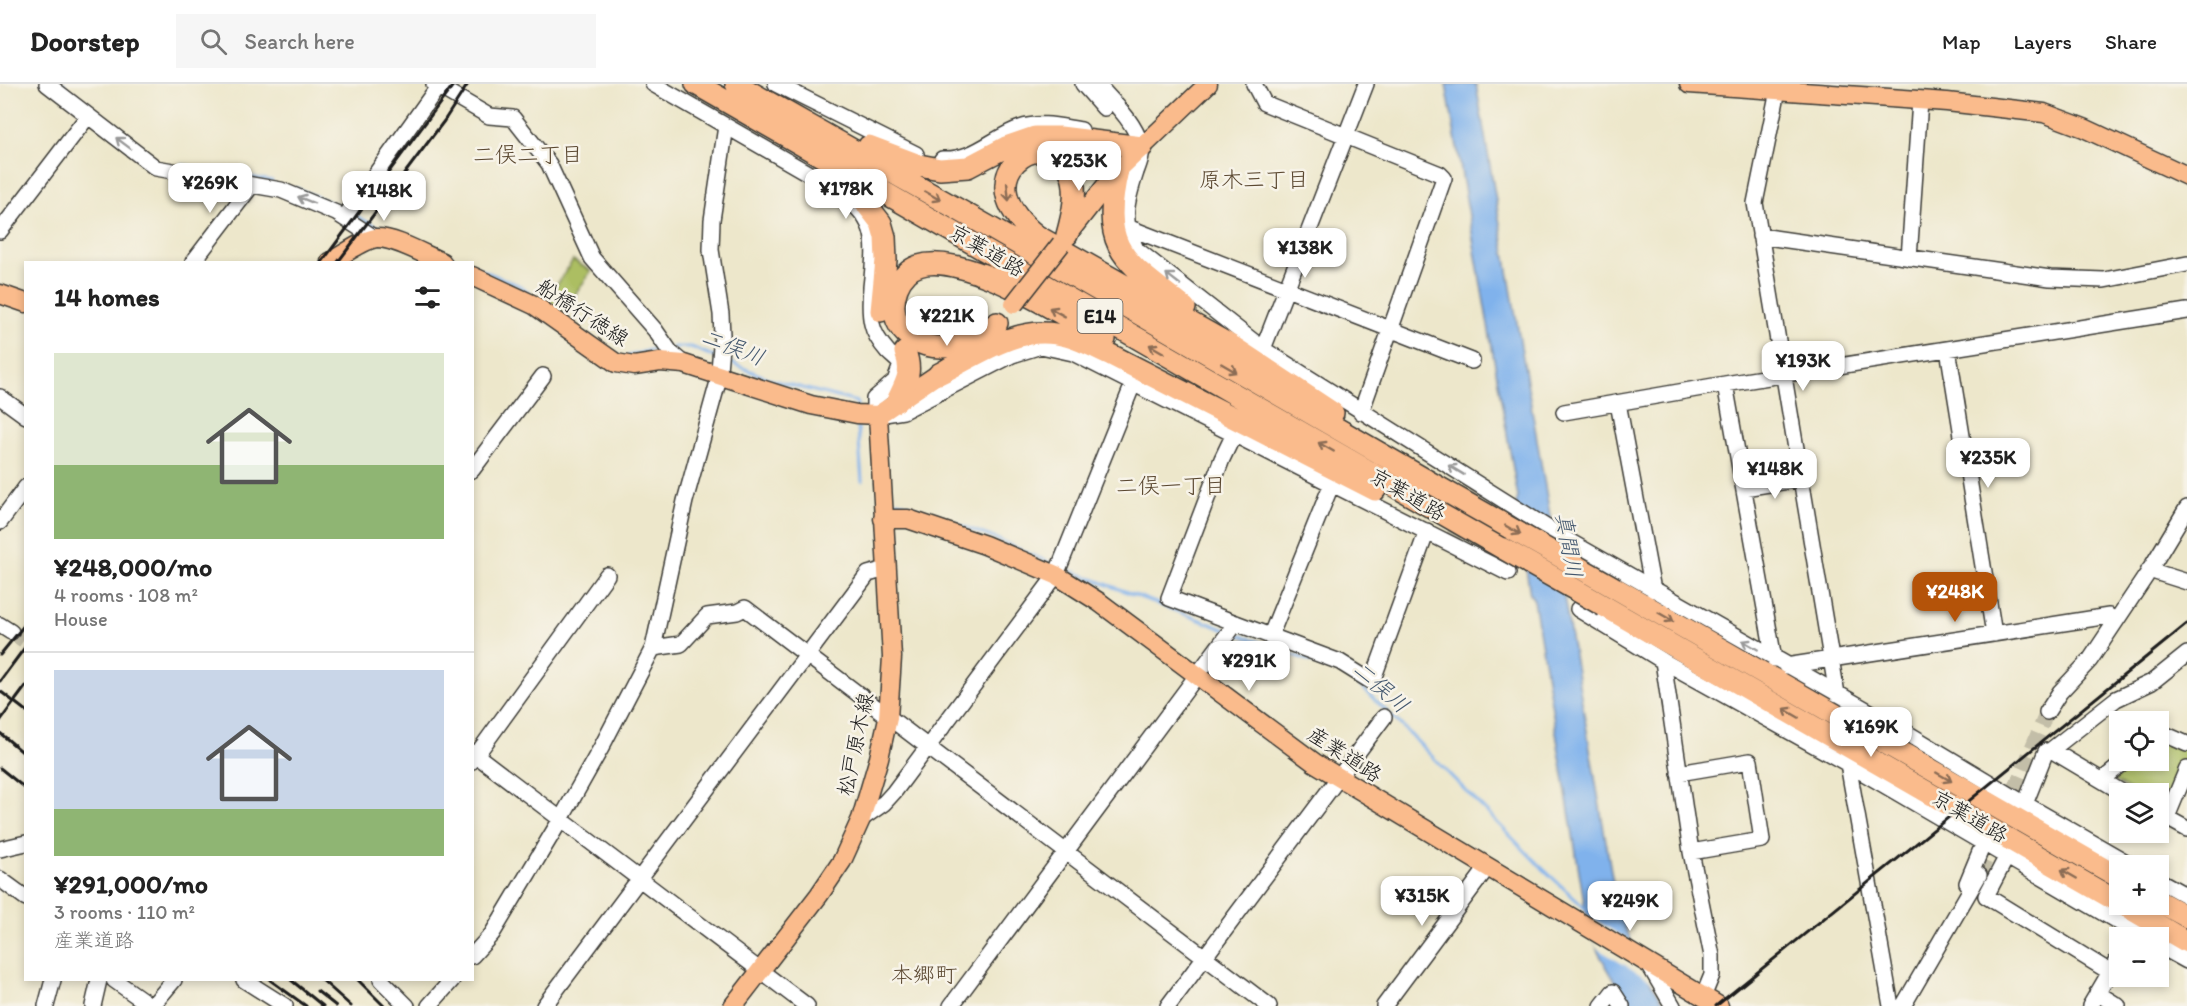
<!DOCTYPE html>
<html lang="en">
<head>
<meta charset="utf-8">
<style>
	:root { --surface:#fff; --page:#f6f6f6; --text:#222; --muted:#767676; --line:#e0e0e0; --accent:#b45309 }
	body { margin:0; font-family:Itim,"Klee One",sans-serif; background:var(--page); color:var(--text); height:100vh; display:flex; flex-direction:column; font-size:22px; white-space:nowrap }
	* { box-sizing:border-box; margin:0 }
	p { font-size:20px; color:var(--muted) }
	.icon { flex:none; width:33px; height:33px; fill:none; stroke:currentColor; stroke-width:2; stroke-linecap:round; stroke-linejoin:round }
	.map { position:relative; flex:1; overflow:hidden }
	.side { position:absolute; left:24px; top:177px; width:450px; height:720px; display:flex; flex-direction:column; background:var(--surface); border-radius:0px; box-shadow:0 3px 9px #0003 }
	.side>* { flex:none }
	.controls { position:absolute; left:2109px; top:627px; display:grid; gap:12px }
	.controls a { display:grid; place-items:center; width:60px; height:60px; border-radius:0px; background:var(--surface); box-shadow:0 3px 9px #0003; font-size:30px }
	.price { position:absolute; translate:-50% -51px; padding:0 14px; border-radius:12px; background:#fff; color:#222; font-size:20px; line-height:39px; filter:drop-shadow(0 2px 3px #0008) }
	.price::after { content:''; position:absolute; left:50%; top:36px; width:18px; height:14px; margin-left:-9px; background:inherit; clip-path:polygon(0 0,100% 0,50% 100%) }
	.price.current { background:var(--accent); color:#fff }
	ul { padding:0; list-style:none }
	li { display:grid; align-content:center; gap:12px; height:318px; padding:0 30px }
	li+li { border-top:2px solid var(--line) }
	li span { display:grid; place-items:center; height:186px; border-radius:0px; color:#555 }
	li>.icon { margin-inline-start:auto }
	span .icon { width:108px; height:108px; fill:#fffc; stroke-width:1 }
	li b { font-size:26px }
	h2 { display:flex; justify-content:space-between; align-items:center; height:72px; padding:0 30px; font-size:26px }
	header { display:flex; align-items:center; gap:36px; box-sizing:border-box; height:84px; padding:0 30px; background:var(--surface); border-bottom:2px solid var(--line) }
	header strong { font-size:28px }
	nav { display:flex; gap:33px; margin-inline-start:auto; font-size:21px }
	.search { width:420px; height:54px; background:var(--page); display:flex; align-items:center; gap:15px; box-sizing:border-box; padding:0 21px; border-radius:0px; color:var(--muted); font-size:22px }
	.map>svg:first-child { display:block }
	.green { fill:#acbe62; stroke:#646d3f; stroke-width:1.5 }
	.water { fill:#80b2ec; stroke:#4e6784; stroke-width:1.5 }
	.pier { fill:#ede7cb }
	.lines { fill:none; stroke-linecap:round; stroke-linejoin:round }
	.stream { stroke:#80b2ec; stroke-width:3 }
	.minor-tunnel { stroke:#c3bea8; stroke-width:15; stroke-dasharray:15 8; stroke-linecap:butt }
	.minor-casing { stroke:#3b3a36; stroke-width:18 }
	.major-casing { stroke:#3b3a36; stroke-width:21 }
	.highway-casing { stroke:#3b3a36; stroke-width:24 }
	.minor { stroke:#fff; stroke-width:15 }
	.major { stroke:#fabb8c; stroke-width:18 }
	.highway { stroke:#fabb8c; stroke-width:21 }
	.rail { stroke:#1c1c1c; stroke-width:3 }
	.major-bridge-casing { stroke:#3b3a36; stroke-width:21; stroke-linecap:butt }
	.highway-bridge-casing { stroke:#3b3a36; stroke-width:24; stroke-linecap:butt }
	.major-bridge { stroke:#fabb8c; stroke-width:18 }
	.highway-bridge { stroke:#fabb8c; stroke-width:21 }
	.oneway { stroke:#999 }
	.oneway2 { stroke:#8b6c54 }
	.labels { text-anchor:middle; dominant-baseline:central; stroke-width:5; stroke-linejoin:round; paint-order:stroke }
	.shield { fill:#f7f3e8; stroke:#5e5c59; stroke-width:1.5 }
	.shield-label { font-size:20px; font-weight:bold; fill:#1c1c1c }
	.street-label { font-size:21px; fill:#1c1c1c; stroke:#f7f3e8 }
	.neighbourhood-label { font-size:22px; fill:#5b4831; stroke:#f7f3e8 }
	.water-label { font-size:22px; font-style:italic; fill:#44586f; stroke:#f7f3e8 }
</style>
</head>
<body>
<header>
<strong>Doorstep</strong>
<div class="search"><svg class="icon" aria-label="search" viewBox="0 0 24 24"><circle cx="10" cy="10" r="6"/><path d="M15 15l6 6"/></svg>Search here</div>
<nav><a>Map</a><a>Layers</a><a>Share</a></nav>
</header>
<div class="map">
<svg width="2187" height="922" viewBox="0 0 2187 922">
	<rect width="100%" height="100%" fill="#f7f3e8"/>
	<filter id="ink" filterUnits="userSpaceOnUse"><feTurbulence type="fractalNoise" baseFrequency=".0167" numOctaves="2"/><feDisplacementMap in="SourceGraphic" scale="12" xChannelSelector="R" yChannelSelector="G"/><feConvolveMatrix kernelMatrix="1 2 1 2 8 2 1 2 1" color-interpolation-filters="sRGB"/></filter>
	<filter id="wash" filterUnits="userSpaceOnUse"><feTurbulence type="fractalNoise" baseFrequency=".008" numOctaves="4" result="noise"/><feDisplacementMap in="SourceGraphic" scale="24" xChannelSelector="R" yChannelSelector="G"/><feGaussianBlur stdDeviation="1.35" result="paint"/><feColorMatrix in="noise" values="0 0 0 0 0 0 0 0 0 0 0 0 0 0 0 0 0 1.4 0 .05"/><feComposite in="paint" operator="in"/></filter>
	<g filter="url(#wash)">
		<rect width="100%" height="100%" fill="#ede7cb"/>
		<path class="green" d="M573,176L591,187L564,228L547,216Z
			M2161,655L2187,664V672L2166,723L2162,724L2159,723L2158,710L2135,709L2114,697V693L2134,677L2158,676L2159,657Z"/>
		<path class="water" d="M1446,0H1476L1618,828L1651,899L1666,922H1629L1597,866L1586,829L1534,516L1530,510L1516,420L1518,413Z"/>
		<path class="pier" d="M1585,830L1631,857L1653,898L1596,864Z"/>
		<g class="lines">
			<path class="stream" d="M64,0L63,2L107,37
				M181,81L272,97
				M295,104L336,121
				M352,130L384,146
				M448,172L463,178
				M472,182L518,201L529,209
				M673,263H691L715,273
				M626,273L660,263
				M724,276L772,296L857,318V322
				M858,343L862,397
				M897,417L999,456L1055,481
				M1064,484L1226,546
				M1235,549L1350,592L1398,638L1539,781L1589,828"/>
		</g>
	</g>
	<g filter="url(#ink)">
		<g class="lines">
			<path class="minor-tunnel" d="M1450,459L1480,400
				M11,548L26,558
				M1979,791L2047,628"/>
			<defs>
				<path id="minor" d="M47,0L156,84L281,106L336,129L375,154
					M434,0L489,32L513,34L549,80L592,174L655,246L671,269L684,280
					M653,0L832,103C877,135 877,150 871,203C870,215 869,228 872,240C874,250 881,260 888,268C893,273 898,276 901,281L895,297L874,315V328L878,331L903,327L1012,271L1041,262L1073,269L1508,489
					M776,0L916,70
					M1083,0L1104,24
					M1097,0C1113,18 1134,37 1141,61C1143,70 1139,80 1136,88C1126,119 1121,134 1136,165L1263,265L1562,453L1902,646L2025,720L2133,782
					M1254,0L1264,19L1440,90L1444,94L1361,328
					M1778,6L1755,119L1837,610
					M942,75C974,77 993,53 1020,44C1040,37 1061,43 1081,46
					M344,134L440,0
					M1127,143L1472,277
					M0,147L88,32
					M1760,152L2050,194L2104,196L2187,180
					M1909,174L1920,17
					M193,178L252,101
					M1263,265L1366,0
					M1948,265L1994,550
					M1725,300L1774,575
					M0,313L26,332
					M1618,319L1653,506
					M1564,328L1725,300L2187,227
					M1234,350L1222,375L1169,514L1340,578L1372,598L1427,447
					M472,386L543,292
					M1744,404L1801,395
					M0,438L26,403
					M2149,486L2187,498
					M1578,525L1663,577L1848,680L2146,854
					M0,541L11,548
					M1270,553L1332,399
					M653,564L681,560L707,532L737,528L745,524L1269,922
					M1663,577L1691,768L1712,872V891L1703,913
					M1786,582L2109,532L2116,537
					M2047,628L2060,608L2090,576L2146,492L2187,424
					M2158,651L2162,649L2187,660
					M2051,666L2125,710
					M472,668L807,922
					M472,677L607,491
					M1848,680L1891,922
					M1679,689L1750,677L1762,756L1691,768
					M2102,696L2127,676
					M2025,720L2046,667L2051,666L2116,615L2152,598L2187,570
					M2158,729L2187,745
					M2167,733L2187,685
					M861,735L884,719L894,708L1056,491L1133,300
					M0,765L26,759
					M2007,772L1986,812L2110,888
					M0,795L26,814
					M2158,796L2187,812
					M1967,799L1984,758
					M2158,861L2187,877
					M472,872L492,850L561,735L601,664L653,564L685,417L718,298L722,251L721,230L711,166L712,136L726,42
					M1649,881L1673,922
					M114,896L151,922
					M244,896L285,922
					M381,896L407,922
					M2097,909L2118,922
					M46,922L53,896
					M93,922L99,896
					M152,922L174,896
					M429,922L452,896
					M544,922L868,490L886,485
					M951,922L1236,539
					M1168,922L1384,633
					M1384,922L1487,784
					M1602,922L1613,908L1622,922
					M1903,922L1979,791
					M2090,922L2120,871"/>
				<path id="major" d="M1689,0L1947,18L2044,29L2084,44L2187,92
					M1067,151L1118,86L1208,0
					M330,178C341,172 363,156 376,154C394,153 425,171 442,178
					M472,192L534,221L616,279L634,282L660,278L684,280L811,321L857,330L878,331L950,282
					M0,210L26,219
					M883,435H908L985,461L1056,491L1099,518L1315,679L1719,922
					M733,922L819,811L842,777L861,735L879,674L888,634L892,573L878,331"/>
				<path id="highway" d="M696,0L1504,465
					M736,0L989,143L1426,396
					M869,62L919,81L940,85L968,83L1006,63L1035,53H1060L1142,63
					M1118,86C1099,169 1127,177 1185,224
					M834,90L860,112L881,139L885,153L886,176L881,227
					M1067,151C1072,133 1079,106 1070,87C1045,36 961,93 1037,152L1235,264L1333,329
					M997,239C984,248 969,259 953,262C925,267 895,253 894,222C894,209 898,198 907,189C944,152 1069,235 1105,255
					M939,290C975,273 1013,243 1056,250C1075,253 1092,262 1109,270L1375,406
					M897,317C906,298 913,288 905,268
					M1615,504L2120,794
					M1604,522L2120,819
					M2158,817L2187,833
					M2122,820L2187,858"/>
			</defs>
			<use href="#minor" class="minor-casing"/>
			<use href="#major" class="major-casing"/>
			<use href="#highway" class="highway-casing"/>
			<use href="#minor" class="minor"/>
			<use href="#major" class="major"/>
			<use href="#highway" class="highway"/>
			<path class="rail" d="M322,178L454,0
				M338,178L444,37L468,0
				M0,571L26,539
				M0,597L26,562
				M0,607L26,627
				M0,637L26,602
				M0,649L26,671
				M0,684L26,705
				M270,896L306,922
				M291,896L323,922
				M322,896L351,922
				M358,896L384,922
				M317,907L336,922
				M1716,922L2187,540"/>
			<defs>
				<path id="major-bridge" d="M1014,220L1061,160"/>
				<path id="highway-bridge" d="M1426,396L1615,504
					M1504,465L1604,522"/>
			</defs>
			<use href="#major-bridge" class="major-bridge-casing"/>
			<use href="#highway-bridge" class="highway-bridge-casing"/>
			<use href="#major-bridge" class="major-bridge"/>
			<use href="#highway-bridge" class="highway-bridge"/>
		</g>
		<defs><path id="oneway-shaft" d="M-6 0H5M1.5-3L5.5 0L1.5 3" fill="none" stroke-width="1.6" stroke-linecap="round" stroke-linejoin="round" transform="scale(1.5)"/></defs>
		<g class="oneway">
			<use href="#oneway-shaft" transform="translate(123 59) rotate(-143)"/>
			<use href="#oneway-shaft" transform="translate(306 116) rotate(-158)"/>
			<use href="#oneway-shaft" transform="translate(1173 195) rotate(-142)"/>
			<use href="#oneway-shaft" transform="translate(1456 386) rotate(-149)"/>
			<use href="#oneway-shaft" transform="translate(1750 561) rotate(-150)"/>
		</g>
		<g class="oneway2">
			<use href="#oneway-shaft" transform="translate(1008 108) rotate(84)"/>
			<use href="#oneway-shaft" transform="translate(933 112) rotate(30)"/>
			<use href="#oneway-shaft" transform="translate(1057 228) rotate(-151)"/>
			<use href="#oneway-shaft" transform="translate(1157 265) rotate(-150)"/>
			<use href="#oneway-shaft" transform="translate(1229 284) rotate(30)"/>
			<use href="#oneway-shaft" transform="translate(1326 363) rotate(-150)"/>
			<use href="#oneway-shaft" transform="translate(1513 446) rotate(30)"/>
			<use href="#oneway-shaft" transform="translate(1666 533) rotate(30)"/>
			<use href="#oneway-shaft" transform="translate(1791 629) rotate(-150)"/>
			<use href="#oneway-shaft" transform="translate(1944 693) rotate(30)"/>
			<use href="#oneway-shaft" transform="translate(2069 790) rotate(-150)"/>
		</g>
	</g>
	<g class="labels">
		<rect class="shield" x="1077.5" y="215" width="45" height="34" rx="4.5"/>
		<g class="shield-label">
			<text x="1100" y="232">E14</text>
		</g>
		<g class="street-label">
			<text transform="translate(987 166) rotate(30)">京葉道路</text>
			<text transform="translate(583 228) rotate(33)">船橋行徳線</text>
			<text transform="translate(1408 410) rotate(30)">京葉道路</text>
			<text transform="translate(855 660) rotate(-78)">松戸原木線</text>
			<text transform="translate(1345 670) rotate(33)">産業道路</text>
			<text transform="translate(1970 732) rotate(30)">京葉道路</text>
		</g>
		<g class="neighbourhood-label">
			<text x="528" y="70">二俣二丁目</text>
			<text x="1254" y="95">原木三丁目</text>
			<text x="1171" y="401">二俣一丁目</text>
			<text x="924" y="890">本郷町</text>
		</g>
		<g class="water-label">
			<text transform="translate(733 263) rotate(21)">二俣川</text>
			<text transform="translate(1569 461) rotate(80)">真間川</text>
			<text transform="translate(1381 603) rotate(41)">二俣川</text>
		</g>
	</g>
</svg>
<div class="controls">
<a><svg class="icon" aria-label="locate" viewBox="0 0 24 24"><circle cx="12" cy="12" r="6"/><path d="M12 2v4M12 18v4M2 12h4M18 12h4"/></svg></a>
<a><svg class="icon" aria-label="layers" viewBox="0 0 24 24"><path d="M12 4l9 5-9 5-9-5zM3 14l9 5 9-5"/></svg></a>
<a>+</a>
<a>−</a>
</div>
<b class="price" style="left:1079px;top:108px">¥253K</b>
<b class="price" style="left:210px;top:130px">¥269K</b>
<b class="price" style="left:846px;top:136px">¥178K</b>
<b class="price" style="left:384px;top:138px">¥148K</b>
<b class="price" style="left:1305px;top:195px">¥138K</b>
<b class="price" style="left:947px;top:263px">¥221K</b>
<b class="price" style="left:1803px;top:308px">¥193K</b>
<b class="price" style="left:1988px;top:405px">¥235K</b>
<b class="price" style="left:1775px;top:416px">¥148K</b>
<b class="price current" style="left:1955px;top:539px">¥248K</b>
<b class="price" style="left:1249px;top:608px">¥291K</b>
<b class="price" style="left:1871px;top:674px">¥169K</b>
<b class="price" style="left:1422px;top:843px">¥315K</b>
<b class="price" style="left:1630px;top:848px">¥249K</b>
<section class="side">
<h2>14 homes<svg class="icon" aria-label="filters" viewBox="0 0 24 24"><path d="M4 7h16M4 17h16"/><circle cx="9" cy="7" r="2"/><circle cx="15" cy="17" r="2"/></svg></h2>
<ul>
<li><span style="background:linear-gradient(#dfe7d0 60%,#8fb573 0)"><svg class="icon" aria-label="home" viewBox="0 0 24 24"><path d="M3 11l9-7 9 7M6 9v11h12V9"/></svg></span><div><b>¥248,000/mo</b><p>4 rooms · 108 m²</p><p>House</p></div></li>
<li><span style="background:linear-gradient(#c9d6e8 75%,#8fb573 0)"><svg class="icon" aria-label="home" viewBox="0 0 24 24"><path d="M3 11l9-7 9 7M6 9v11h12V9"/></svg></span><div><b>¥291,000/mo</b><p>3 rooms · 110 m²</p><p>産業道路</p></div></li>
</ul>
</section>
</div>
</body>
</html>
